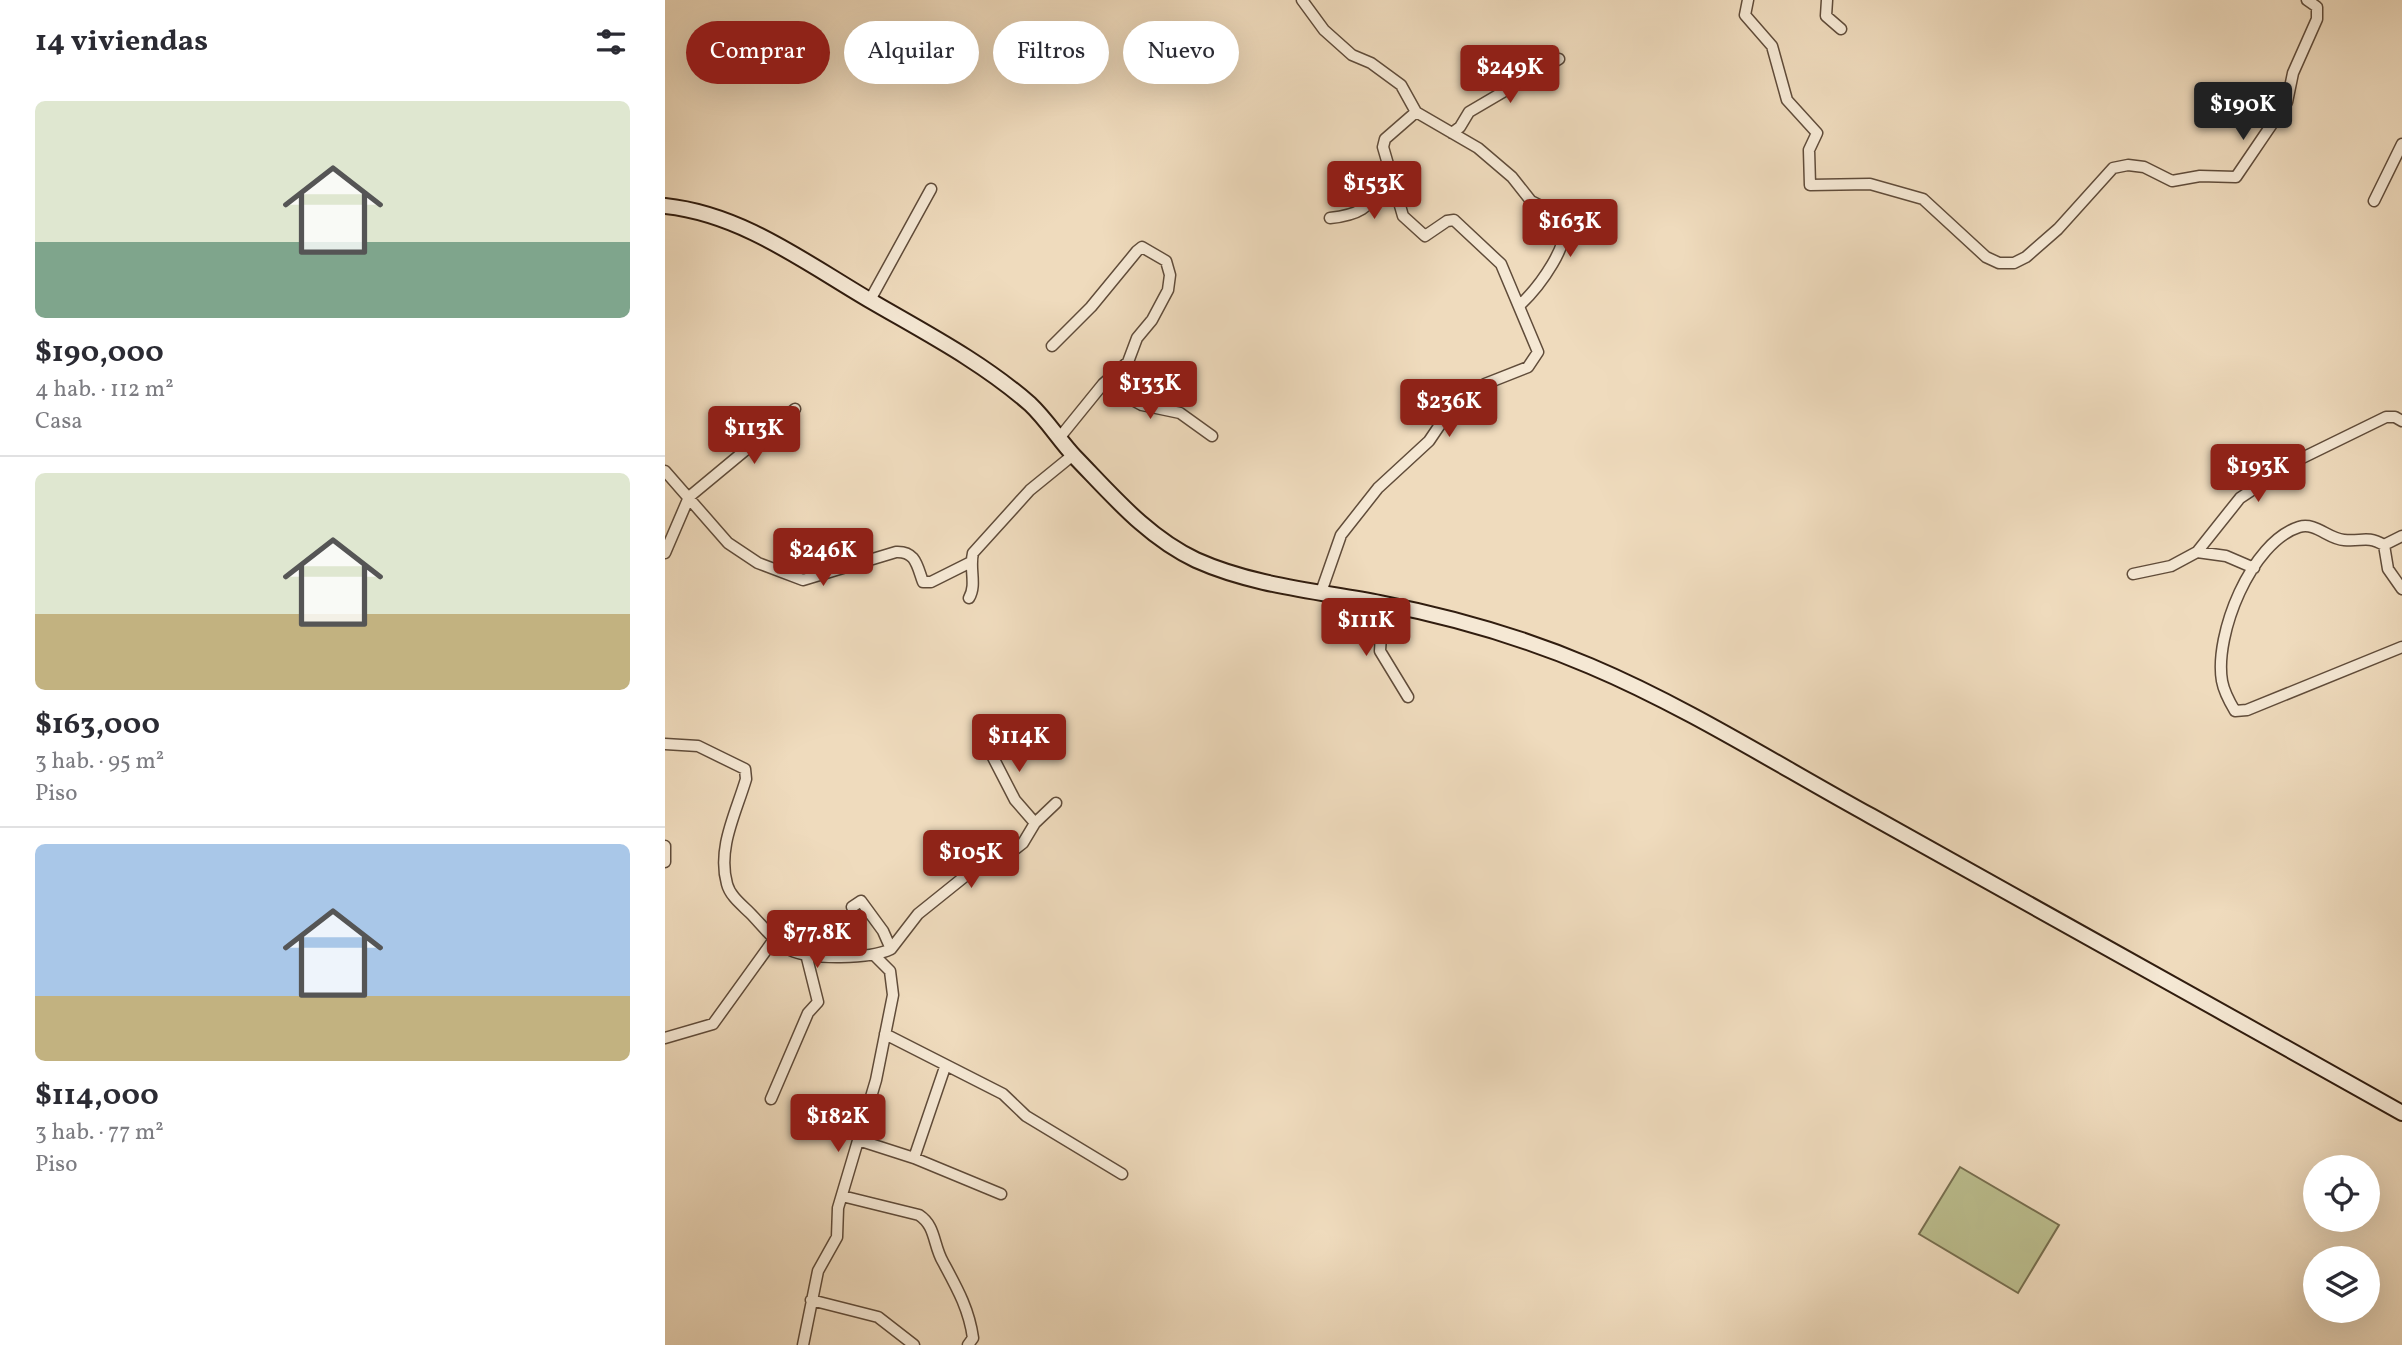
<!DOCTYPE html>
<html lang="es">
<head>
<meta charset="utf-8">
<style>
	:root { --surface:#fff; --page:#f2f2f3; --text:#2b2b33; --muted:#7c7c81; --line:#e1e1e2; --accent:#8f2418 }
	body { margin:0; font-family:Vollkorn,serif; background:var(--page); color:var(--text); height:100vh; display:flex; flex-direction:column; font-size:26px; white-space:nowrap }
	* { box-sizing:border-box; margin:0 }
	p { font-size:23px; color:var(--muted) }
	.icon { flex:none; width:38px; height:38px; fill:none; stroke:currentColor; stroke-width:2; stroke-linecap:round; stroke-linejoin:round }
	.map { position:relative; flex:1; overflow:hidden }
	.drawer { display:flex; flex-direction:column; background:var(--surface); width:665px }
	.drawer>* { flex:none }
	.hud { position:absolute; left:21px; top:21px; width:665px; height:63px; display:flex; gap:14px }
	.tools { position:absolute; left:1638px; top:1155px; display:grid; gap:14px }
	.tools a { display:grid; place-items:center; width:77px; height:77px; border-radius:50%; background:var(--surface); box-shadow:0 7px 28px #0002; font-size:35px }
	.price { position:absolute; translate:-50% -60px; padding:0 16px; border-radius:7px; background:var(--accent); color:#fff; font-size:23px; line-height:46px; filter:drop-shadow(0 2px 4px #0008) }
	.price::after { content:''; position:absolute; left:50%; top:42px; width:21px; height:16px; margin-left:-10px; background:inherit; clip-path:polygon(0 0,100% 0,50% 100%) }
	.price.current { background:#222; color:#fff }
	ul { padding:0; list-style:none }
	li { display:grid; align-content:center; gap:14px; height:371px; padding:0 35px }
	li+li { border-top:2px solid var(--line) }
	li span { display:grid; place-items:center; height:217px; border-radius:10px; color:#555 }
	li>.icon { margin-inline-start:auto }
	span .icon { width:126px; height:126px; fill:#fffc; stroke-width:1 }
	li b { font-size:30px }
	h2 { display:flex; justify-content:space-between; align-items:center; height:84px; padding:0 35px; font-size:30px }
	.chip { padding:0 24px; border-radius:32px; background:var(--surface); box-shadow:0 7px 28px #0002; font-size:24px; line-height:63px }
	.chip.current { background:var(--accent); color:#fff }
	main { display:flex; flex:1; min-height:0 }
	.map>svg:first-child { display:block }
	.green { fill:#bcbf8f; stroke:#766e4f; stroke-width:2 }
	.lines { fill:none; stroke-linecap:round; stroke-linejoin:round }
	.minor-casing { stroke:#604c3a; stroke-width:13 }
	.secondary-casing { stroke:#311d0f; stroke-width:18 }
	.minor { stroke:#f5e8d4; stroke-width:10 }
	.secondary { stroke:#f5e8d4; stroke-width:14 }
</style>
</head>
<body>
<main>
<section class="drawer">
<h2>14 viviendas<svg class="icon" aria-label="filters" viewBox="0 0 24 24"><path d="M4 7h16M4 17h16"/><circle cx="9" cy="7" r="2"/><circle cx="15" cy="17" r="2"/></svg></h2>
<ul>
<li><span style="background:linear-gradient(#dfe7d0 65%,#7fa58c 0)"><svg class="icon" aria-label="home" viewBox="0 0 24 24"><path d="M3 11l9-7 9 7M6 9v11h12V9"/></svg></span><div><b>$190,000</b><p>4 hab. · 112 m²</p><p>Casa</p></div></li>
<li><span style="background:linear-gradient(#dfe7d0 65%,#c2b280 0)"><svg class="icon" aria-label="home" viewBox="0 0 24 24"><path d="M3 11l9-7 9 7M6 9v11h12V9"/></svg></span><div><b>$163,000</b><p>3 hab. · 95 m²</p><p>Piso</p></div></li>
<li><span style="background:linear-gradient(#a9c7e8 70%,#c2b280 0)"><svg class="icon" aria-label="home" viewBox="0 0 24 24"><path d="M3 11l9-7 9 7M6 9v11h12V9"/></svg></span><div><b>$114,000</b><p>3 hab. · 77 m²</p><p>Piso</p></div></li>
</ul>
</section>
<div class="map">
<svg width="1737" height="1345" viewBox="0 0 1737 1345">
	<rect width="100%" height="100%" fill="#efdbbd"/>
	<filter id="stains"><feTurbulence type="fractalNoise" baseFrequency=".00286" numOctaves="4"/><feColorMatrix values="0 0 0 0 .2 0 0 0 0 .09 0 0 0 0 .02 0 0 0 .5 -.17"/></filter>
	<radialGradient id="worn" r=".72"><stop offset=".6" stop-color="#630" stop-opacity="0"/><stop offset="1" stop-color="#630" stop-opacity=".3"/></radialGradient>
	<path class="green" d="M1295,1167L1394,1225L1353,1293L1254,1234Z"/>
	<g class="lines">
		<defs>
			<path id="minor" d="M637,0L659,30L687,55L706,63L736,85L751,112L813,148L847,177L866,201L898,217C909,242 873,288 855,305
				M1083,0L1080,15L1107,46L1122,100L1152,133L1144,150L1145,185L1205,184L1258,199L1321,257L1334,263H1349L1361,257L1393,229L1448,168L1463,165L1479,167L1507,181L1535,176L1571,177L1622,102L1628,73L1652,19V7L1642,0
				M1162,0L1161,16L1176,29
				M787,133L795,127L804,112L894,59
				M1709,201L1737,144
				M665,218C703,214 704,203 726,177
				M205,300L266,189
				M387,346L426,307L472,251L477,247L501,261L505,275L503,290L487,320L472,338L463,362L438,384L395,437
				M438,384L477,405L515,413L547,436
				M0,471L63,543L93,563L138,580L231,552C251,551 252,566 258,582H266L306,562
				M1737,536L1719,545C1701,535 1697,542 1679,540C1663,539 1651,522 1634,527C1586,542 1549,635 1557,681C1559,692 1564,701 1570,711L1582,710L1737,647
				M1719,545L1723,569L1737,589
				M1532,552L1561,556L1589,568
				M0,553L24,497L130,409
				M1468,574L1506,566L1532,552L1575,498L1631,461L1721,417H1730L1737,421
				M656,592L676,535L713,488L764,441L787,407L820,384L863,367L873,352L836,264L789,220L782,221L760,236L738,216L718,147L720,139L751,112
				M304,598C312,585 304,568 308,553L365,490L408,455
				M718,603L715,651L743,697
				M318,738L350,800L370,823
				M0,744L33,746L80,769L81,779C71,813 52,848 62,884C65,896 77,905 85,913C97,925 110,943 125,950C145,960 206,959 226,949L253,914L314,865L344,854L358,843L370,823L391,803
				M0,846V862
				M187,907L196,901L218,931L226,949
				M220,1034L338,1094L361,1116L457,1174
				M0,1038L48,1024L110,938
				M106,1099L143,1013L153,1002L141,954
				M193,1140L249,1158L336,1194
				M249,1158L280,1067
				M177,1196L254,1215C271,1226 268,1245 278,1262C292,1288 304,1309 308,1338L303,1345
				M146,1300L213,1317L249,1345
				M138,1345L153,1271L172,1237L173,1208L211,1080L228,995L225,971L209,955"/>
			<path id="secondary" d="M0,206C77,214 141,263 206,301C261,333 317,362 365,404C382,420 394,440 410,457C447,495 482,537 531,560C589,586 653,591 715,603C787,617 857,637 925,666C1022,707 1113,765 1206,816C1384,914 1560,1014 1737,1113"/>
		</defs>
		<use href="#minor" class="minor-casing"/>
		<use href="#secondary" class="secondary-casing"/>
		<use href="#minor" class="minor"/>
		<use href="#secondary" class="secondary"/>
	</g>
	<rect width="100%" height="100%" filter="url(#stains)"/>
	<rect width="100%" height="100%" fill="url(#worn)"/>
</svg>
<div class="tools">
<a><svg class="icon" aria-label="locate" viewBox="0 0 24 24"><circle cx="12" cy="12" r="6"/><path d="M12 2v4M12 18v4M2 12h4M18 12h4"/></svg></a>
<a><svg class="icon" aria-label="layers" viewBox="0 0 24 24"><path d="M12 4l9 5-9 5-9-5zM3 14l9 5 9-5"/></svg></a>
</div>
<b class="price" style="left:845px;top:105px">$249K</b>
<b class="price current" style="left:1578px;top:142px">$190K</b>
<b class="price" style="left:709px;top:221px">$153K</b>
<b class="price" style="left:905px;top:259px">$163K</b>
<b class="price" style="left:485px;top:421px">$133K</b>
<b class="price" style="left:784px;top:439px">$236K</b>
<b class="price" style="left:89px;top:466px">$113K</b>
<b class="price" style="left:1593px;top:504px">$193K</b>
<b class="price" style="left:158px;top:588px">$246K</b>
<b class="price" style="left:701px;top:658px">$111K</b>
<b class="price" style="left:354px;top:774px">$114K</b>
<b class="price" style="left:306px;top:890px">$105K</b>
<b class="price" style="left:152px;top:970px">$77.8K</b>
<b class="price" style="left:173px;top:1154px">$182K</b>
<div class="hud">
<a class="chip current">Comprar</a>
<a class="chip">Alquilar</a>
<a class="chip">Filtros</a>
<a class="chip">Nuevo</a>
</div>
</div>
</main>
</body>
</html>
